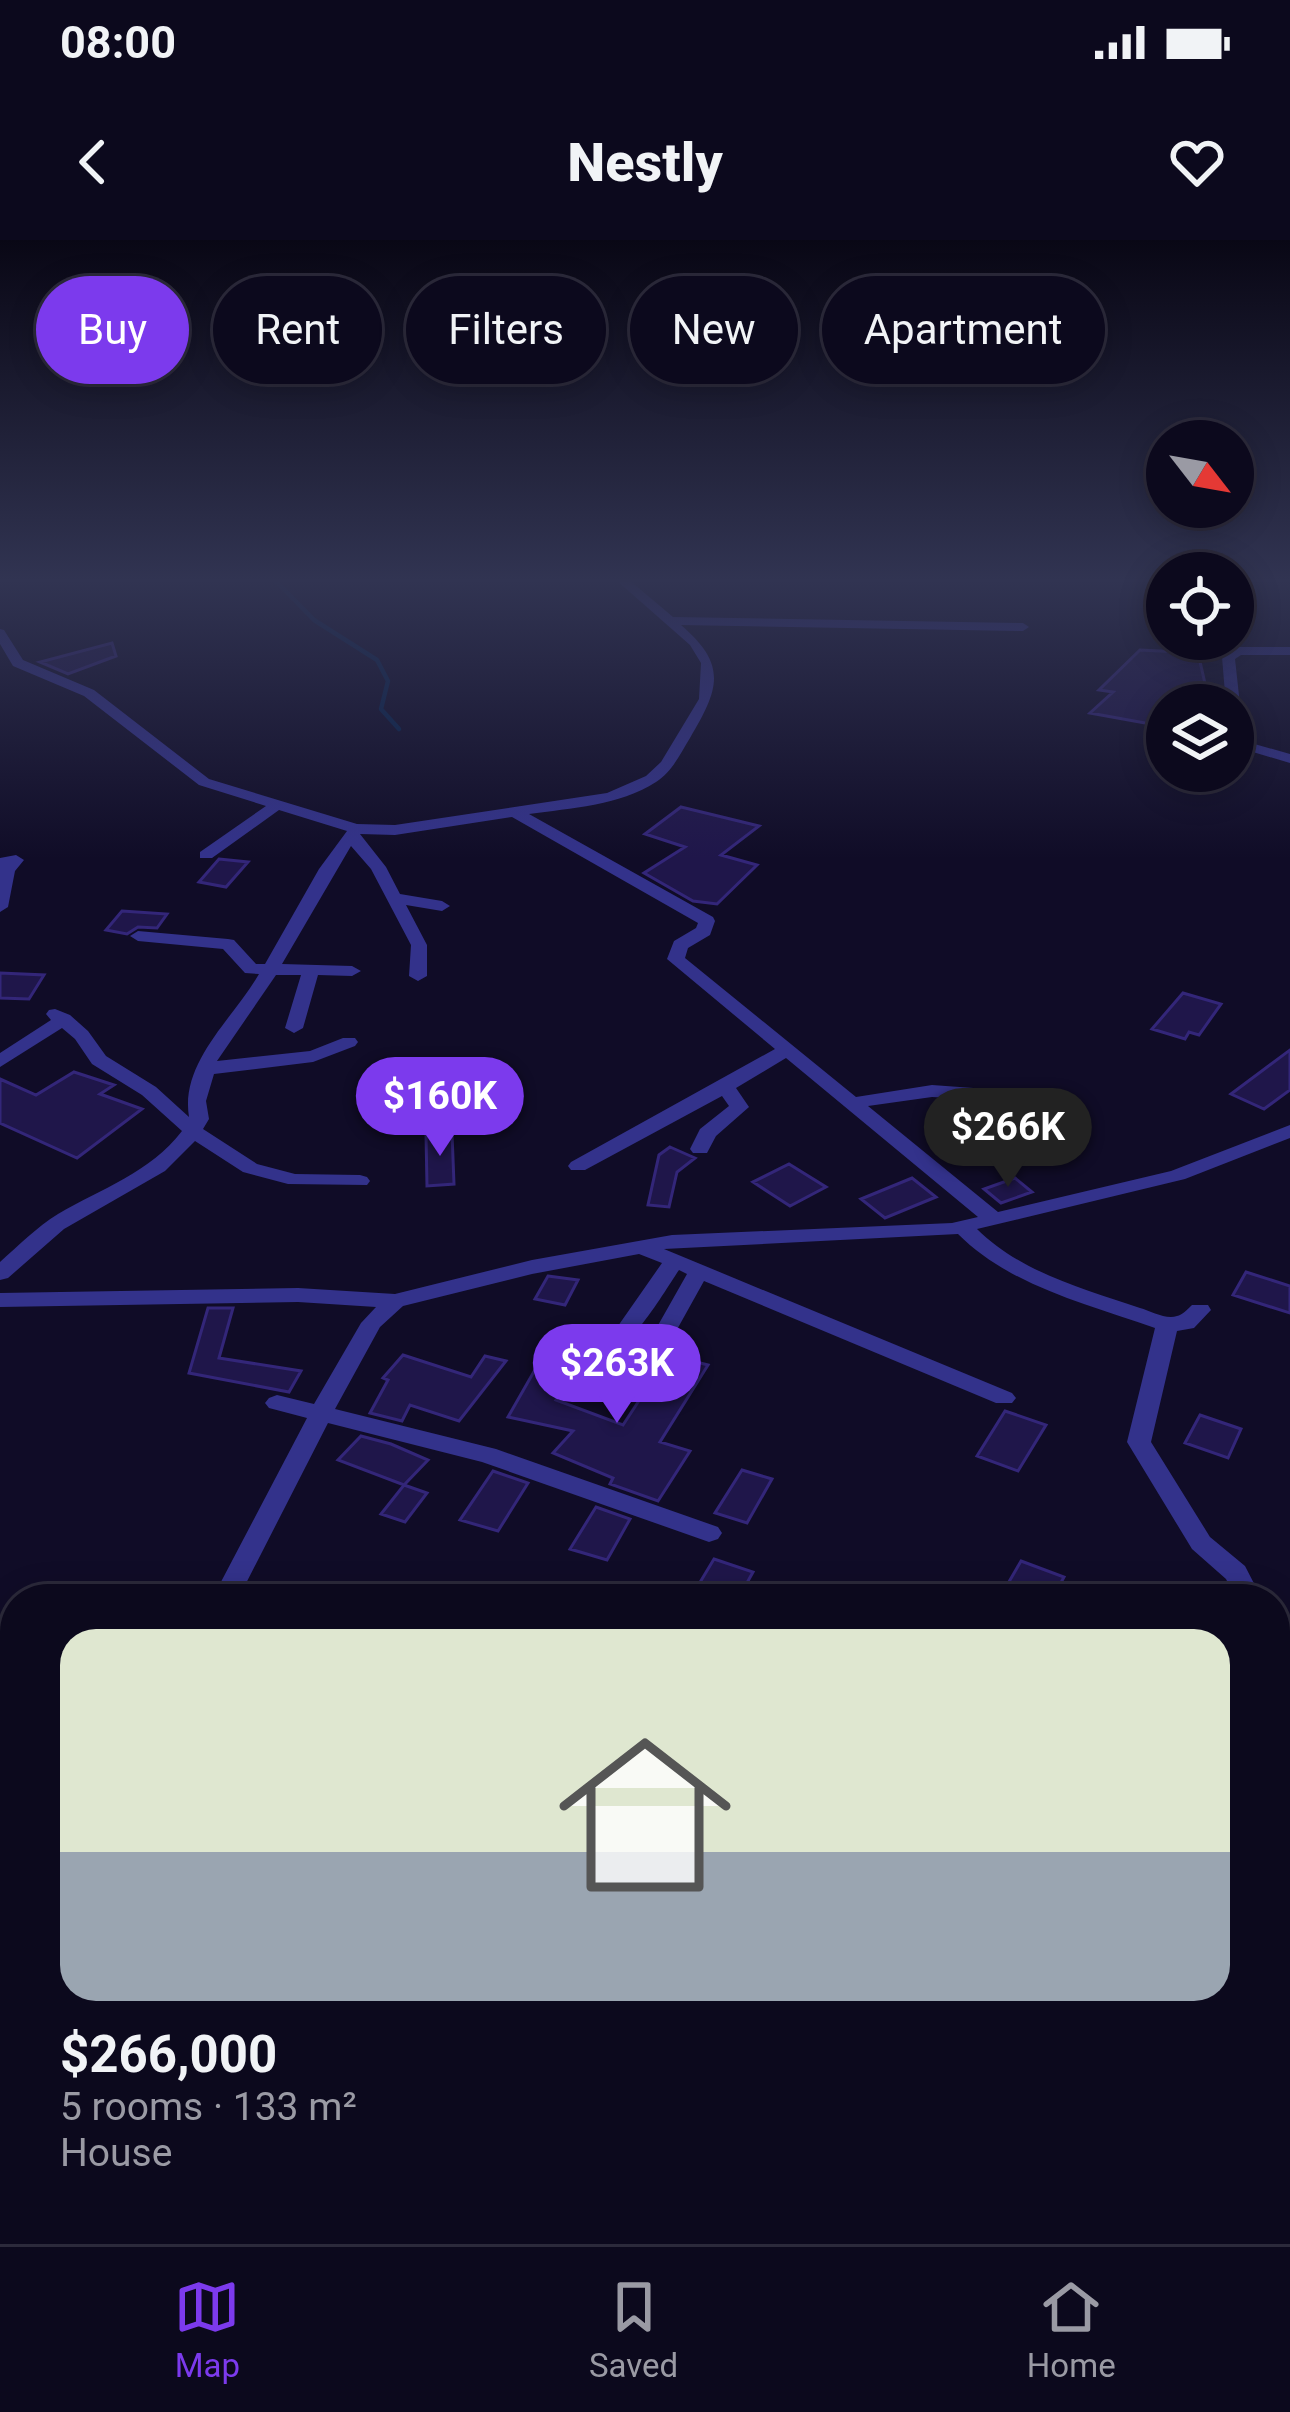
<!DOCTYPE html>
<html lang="en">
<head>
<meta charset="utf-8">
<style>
	:root { --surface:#0c091d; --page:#151226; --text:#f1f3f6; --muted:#9a9aa4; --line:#2c2a3b; --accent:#7c3aed }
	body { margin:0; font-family:Roboto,sans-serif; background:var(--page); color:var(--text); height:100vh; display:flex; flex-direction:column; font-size:45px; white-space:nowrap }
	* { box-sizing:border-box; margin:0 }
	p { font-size:39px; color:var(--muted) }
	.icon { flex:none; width:66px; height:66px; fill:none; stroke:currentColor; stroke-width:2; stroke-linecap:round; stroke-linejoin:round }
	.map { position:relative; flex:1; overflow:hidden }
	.panel { position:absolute; left:0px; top:1344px; width:1290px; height:660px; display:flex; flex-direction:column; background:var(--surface); border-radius:48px 48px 0 0; box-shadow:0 6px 30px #0003,0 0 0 3px var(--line) }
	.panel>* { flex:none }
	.hud { position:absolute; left:36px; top:36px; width:1218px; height:108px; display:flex; gap:24px }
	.needle { width:78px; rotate:121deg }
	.fabs { position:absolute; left:1146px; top:180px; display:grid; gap:24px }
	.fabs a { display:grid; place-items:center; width:108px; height:108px; border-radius:50%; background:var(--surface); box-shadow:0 6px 30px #0003,0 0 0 3px var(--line); font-size:60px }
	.price { position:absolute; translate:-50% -102px; padding:0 27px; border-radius:42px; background:var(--accent); color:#fff; font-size:39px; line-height:78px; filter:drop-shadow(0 3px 6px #0008) }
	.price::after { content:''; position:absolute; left:50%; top:72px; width:36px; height:27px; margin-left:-18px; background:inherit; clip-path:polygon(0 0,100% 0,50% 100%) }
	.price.on { background:#222; color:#fff }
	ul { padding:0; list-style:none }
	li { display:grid; align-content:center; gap:24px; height:636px; padding:0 60px }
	li span { display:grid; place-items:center; height:372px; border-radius:36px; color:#555 }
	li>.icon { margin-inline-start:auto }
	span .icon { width:216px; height:216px; fill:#fffc; stroke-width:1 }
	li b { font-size:51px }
	.tag { padding:0 42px; border-radius:54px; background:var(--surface); box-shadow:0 6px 30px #0003,0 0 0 3px var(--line); font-size:42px; line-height:108px }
	.tag.on { background:var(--accent); color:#fff }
	.status { display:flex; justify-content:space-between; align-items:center; height:84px; padding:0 60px; background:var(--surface); direction:ltr }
	.status svg { height:33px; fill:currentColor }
	header { display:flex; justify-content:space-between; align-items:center; height:156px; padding:0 60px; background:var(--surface); font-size:54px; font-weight:800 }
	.menu { display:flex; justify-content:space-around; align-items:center; height:168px; border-top:3px solid var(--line); background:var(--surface); font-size:33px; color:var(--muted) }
	.menu a { display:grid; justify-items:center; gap:6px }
	.menu .on { color:var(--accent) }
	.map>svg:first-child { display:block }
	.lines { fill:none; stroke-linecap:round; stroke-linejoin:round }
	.stream { stroke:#06224c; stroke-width:4.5 }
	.building { fill:#1f164a; stroke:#332679; stroke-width:3 }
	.minor { fill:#33328b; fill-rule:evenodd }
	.trunk { fill:#dd53d4; fill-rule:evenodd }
</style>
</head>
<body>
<div class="status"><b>08:00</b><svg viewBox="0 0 49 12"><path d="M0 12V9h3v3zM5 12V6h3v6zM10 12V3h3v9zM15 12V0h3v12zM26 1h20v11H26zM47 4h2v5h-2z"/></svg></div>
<header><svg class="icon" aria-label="back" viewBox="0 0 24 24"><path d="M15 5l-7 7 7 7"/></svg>Nestly<svg class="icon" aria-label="heart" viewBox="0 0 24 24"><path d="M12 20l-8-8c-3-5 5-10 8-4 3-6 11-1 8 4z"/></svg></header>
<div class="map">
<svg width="1290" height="2004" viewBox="0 0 1290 2004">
	<rect width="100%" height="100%" fill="#100c27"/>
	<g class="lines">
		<path class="stream" d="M274,339L314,380L377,420L388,441L381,469L399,489"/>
	</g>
	<path class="building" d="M112,403L116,416L68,434L40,422Z
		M1140,410L1198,413L1209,461L1183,458L1176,465H1167V487L1090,473L1113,452L1099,450Z
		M681,567L759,586L721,615L757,625L717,664L693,661L644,633L685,607L645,594Z
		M219,619L248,622L226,647L199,642Z
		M122,671L167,674L157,688L138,687L127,694L106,690Z
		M0,733L44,735L29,759L0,758Z
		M1183,753L1221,764L1199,795L1189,792L1185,799L1152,789Z
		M1290,810V850L1264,869L1231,854Z
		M74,832L114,845L100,854L142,869L77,918L0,883V839L36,855Z
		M452,893L454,944L427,946L426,894Z
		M670,907L695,918L677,932L669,967L648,965L659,915Z
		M789,924L826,947L790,966L753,942Z
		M912,938L936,957L885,978L861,959Z
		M1015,938L1032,952L1001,963L984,949Z
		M1246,1032L1290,1046V1073L1233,1055Z
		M548,1036L578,1040L565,1065L535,1059Z
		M208,1068H233L219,1118L301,1131L289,1152L189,1133Z
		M403,1115L471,1137L485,1116L506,1121L459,1181L410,1165L402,1181L370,1173L388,1140L383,1138Z
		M669,1115L708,1125L660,1202L690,1211L658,1261L610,1244L613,1238L553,1213L573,1191L508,1177L540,1121L577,1132L556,1160L623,1185Z
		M1005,1171L1046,1185L1018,1231L977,1216Z
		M1200,1175L1241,1189L1228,1218L1185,1203Z
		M361,1196L391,1204L428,1220L404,1245L338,1220Z
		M742,1230L772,1239L747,1283L715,1273Z
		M493,1231L528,1243L498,1291L460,1280Z
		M404,1245L427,1253L405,1282L381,1274Z
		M596,1267L630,1279L607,1320L570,1309Z
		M714,1319L753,1332L738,1359H690Z
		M1021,1321L1064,1337L1052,1359H999Z"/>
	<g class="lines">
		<path class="minor" d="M615,339H628L673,377L1023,383L1029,387L1023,391L681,385C729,426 718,450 690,498C680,514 672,532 656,542C619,566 571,568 529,574L713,677L715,681L710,695L688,708L685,718L856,857L932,845L1015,851L1017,855L1015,859L1008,861L932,857L868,866L998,972L1171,931L1290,885V898L1185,939L977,989C1020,1032 1084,1049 1140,1068C1151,1071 1166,1080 1177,1076C1182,1075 1188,1069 1192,1065H1208L1211,1070L1194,1088L1177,1091L1151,1202L1210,1297L1245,1326L1262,1359H1236L1226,1339L1192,1309L1127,1202L1155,1088C1087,1064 1010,1046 958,994L664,1009L1012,1153L1016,1158L1012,1163H996L704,1041L650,1138H634L631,1133L687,1034L679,1030C660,1058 620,1130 582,1123L579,1118L582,1113L618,1086L662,1023L639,1014L532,1034L403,1066L380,1087L335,1169L496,1209L718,1287L722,1293L718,1299L709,1302L482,1222L328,1183L238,1359H212L307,1178L269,1168L265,1163L269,1158L277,1155L314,1164L361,1083L376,1067L298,1062L0,1067V1053L298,1048L395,1054L532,1020L672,995L952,983L978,977L786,818L736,848L749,867L716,896L707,913H693L690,909L700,889L729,866L722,856L585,930H571L568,926L571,922L775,809L667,719L674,701L696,688L698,683L512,577L395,595L360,594L386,627L400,654L442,661L450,666L442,671L406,665L427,705V736L418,741L409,736L411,705L371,629L351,606L282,724L352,726L361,731L352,736L318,735L303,788L294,793L285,788L301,735H276L217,821L310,811L343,798H355L358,802L355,806L313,822L214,834L206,861L209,879L203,889L257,924L295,934L360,935L367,937L370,941L367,945L288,944L243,932L195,901L165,931L64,989L8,1038L0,1040V1022C19,1005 37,987 58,974C102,948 150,933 182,891L142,855L92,824L75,799L62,788L0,827V813L51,780L46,774L49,770L55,769L70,775L88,791L106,816L156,847L189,877C180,822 233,779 259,734L245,733L223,709L138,701L130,696L138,691L228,699L234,700L256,724H265L319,629L347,591L279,570L212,618H200V612L266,566L199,545L84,456L13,426L0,404V389L4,390L23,420L94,450L209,539L357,584L395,585L607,553L646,536L661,522L699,459L701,423L690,405Z
			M1239,407H1290V415H1241L1235,419L1244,501L1290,514V523L1233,506V465H1226L1222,417Z
			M16,615L24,620L15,631L8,667L0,672V618Z
			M1275,1373L1290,1379V1402L1275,1396Z
			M0,1792L15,1794V1824L0,1822Z
			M15,1838V1876L0,1884V1846Z
			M0,1918L15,1928V1975L0,1966Z
			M20,1989H54L52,2004H18Z
			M695,1989H735L728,2004H688Z
			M937,1989H973V1991L968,2004H930Z"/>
		<path class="trunk" d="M0,1593L15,1599V1646L0,1641Z
			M413,1989H479L485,2004H419Z"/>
	</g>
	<linearGradient id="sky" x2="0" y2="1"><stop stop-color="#090715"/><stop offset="0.55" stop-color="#313452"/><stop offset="1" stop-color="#313452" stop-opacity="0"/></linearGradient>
	<rect width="1290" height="619" fill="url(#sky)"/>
</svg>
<div class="fabs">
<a><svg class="needle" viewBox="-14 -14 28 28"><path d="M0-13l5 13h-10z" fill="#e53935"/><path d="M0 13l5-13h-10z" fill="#9a9aa4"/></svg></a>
<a><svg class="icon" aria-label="locate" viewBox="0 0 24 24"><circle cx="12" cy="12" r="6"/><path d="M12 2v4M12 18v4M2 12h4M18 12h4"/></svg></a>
<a><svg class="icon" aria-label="layers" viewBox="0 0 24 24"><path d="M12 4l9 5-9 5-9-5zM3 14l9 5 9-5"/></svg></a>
</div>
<b class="price" style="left:440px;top:919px">$160K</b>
<b class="price on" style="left:1008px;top:950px">$266K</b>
<b class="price" style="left:617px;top:1186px">$263K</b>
<div class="hud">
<a class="tag on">Buy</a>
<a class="tag">Rent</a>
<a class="tag">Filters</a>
<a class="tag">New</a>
<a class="tag">Apartment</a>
</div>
<section class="panel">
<ul>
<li><span style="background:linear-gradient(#dfe7d0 60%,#9aa5b1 0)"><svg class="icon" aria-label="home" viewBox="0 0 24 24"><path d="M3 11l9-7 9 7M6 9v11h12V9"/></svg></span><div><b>$266,000</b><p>5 rooms · 133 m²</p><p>House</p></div></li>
</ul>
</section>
</div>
<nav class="menu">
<a class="on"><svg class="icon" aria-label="map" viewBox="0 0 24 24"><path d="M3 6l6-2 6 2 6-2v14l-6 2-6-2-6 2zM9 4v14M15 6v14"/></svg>Map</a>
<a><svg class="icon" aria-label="saved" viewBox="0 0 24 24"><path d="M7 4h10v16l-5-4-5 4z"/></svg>Saved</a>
<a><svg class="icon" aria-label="home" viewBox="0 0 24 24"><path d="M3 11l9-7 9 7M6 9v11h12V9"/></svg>Home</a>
</nav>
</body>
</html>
